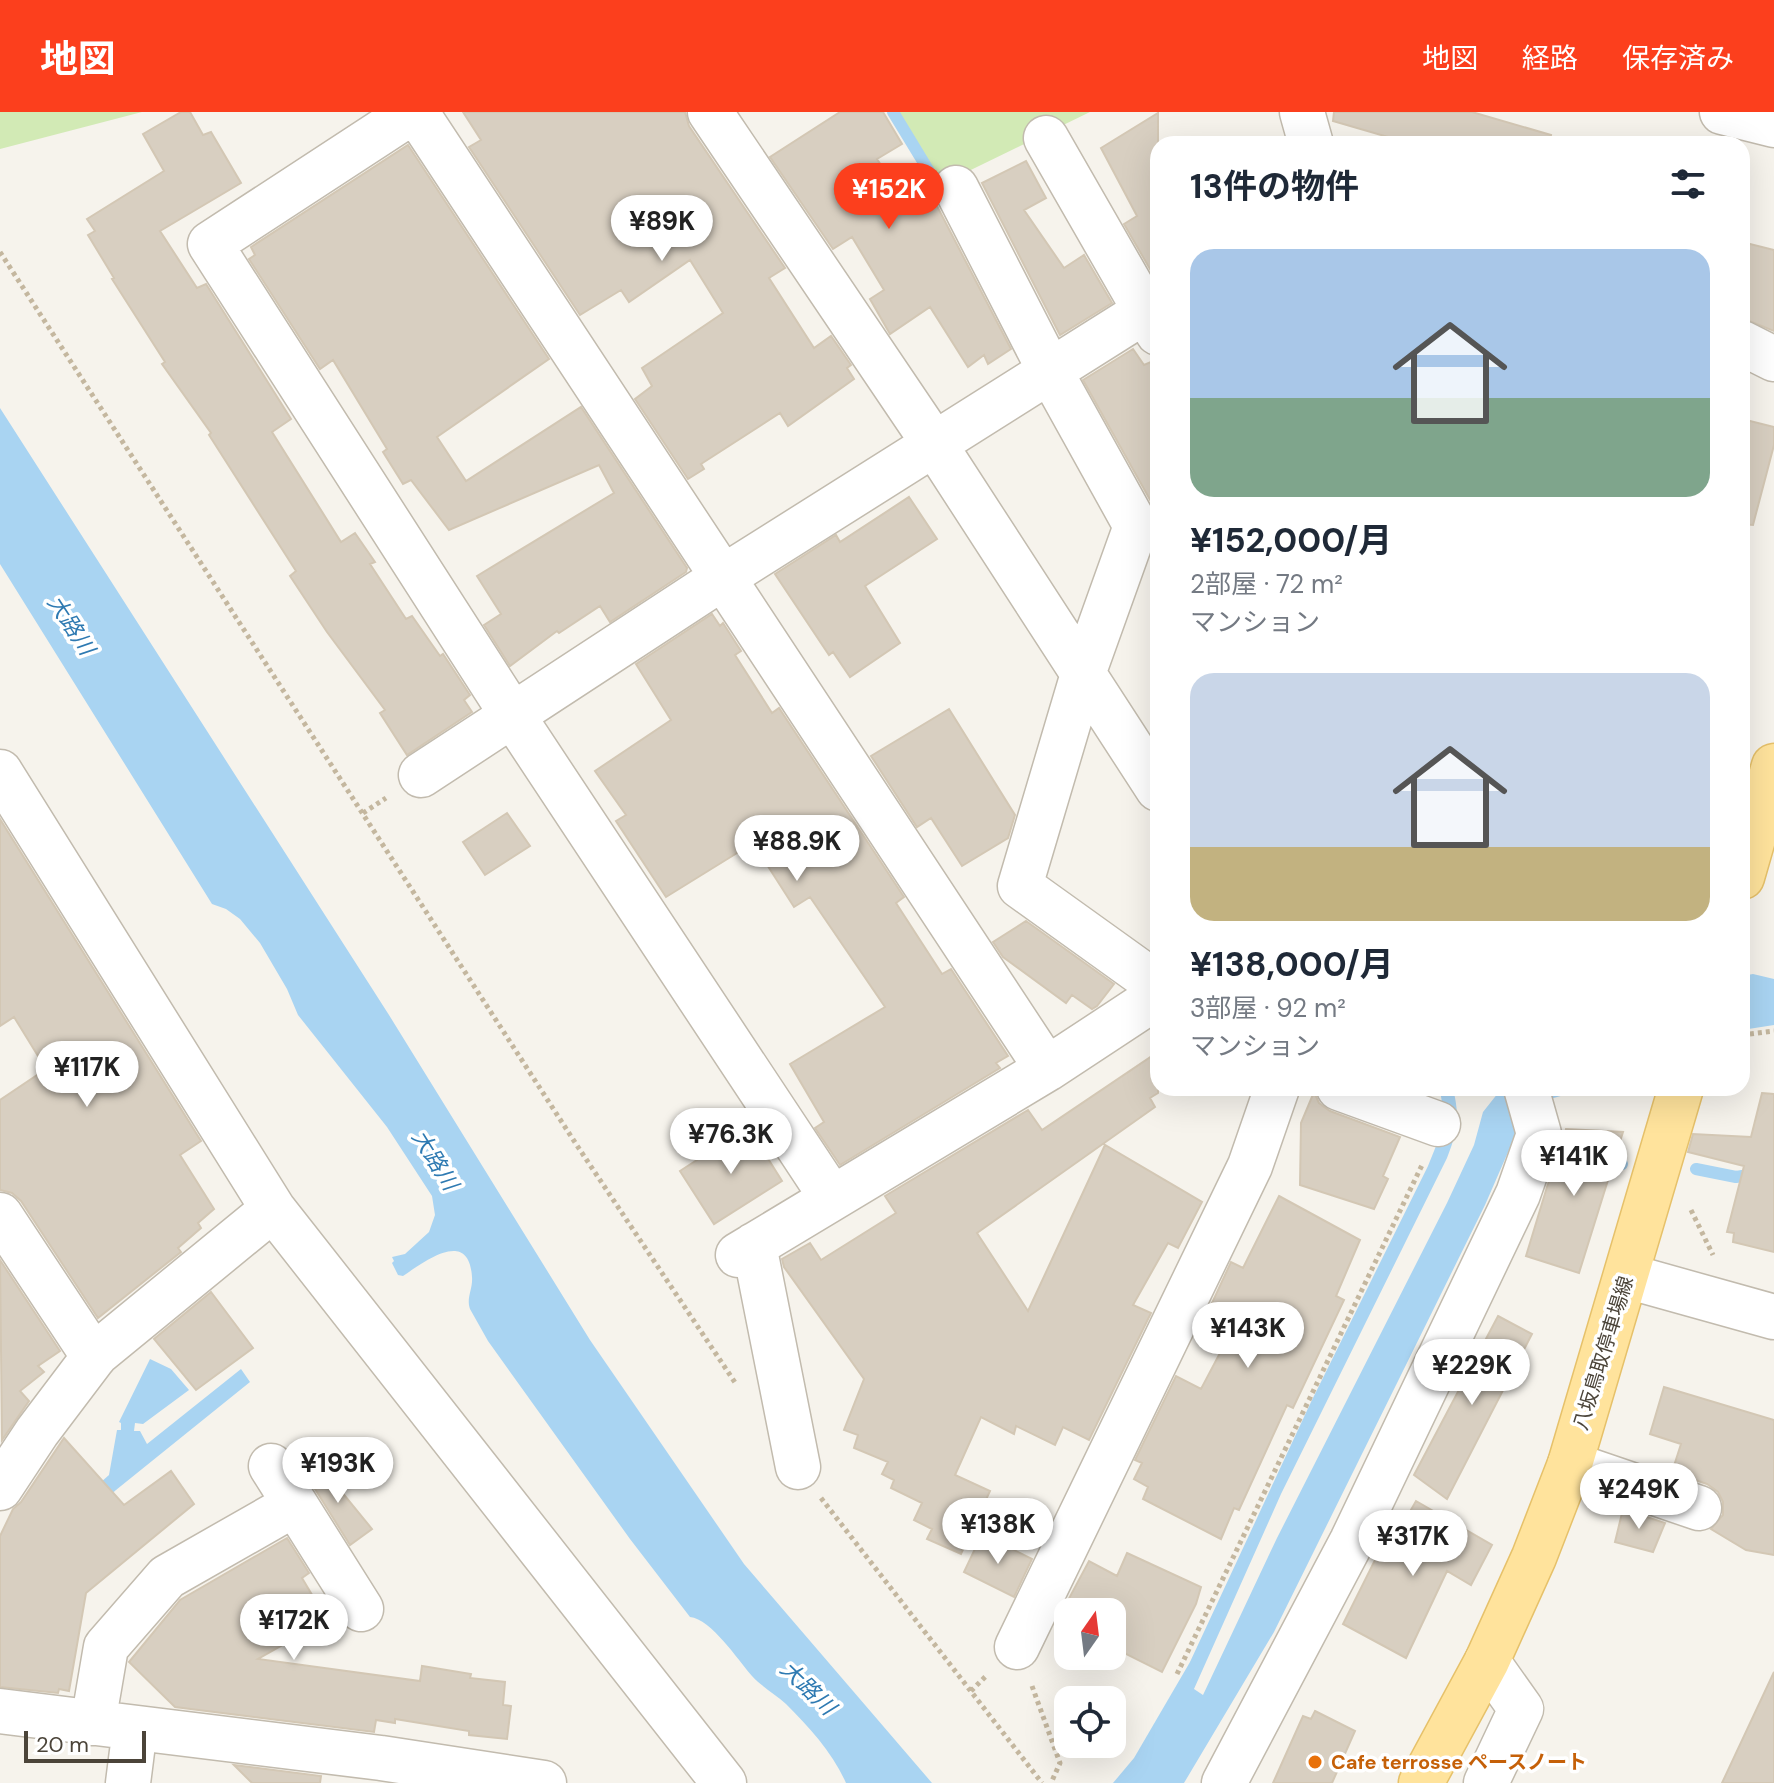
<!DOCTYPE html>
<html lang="ja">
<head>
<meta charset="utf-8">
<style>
	:root { --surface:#fff; --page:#f2f2f3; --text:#1f2937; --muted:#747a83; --accent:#fc3f1d }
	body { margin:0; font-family:"DM Sans","Noto Sans JP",sans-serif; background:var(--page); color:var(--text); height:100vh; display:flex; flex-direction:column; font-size:30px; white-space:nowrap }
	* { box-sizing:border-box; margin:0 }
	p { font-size:26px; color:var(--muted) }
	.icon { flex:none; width:44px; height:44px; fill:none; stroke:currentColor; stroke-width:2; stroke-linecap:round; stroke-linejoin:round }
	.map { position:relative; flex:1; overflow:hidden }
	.drawer { position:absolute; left:1150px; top:24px; width:600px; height:960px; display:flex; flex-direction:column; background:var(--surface); border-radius:24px; box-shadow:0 8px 32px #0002 }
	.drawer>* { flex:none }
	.needle { width:52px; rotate:14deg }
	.buttons { position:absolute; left:1054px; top:1486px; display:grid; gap:16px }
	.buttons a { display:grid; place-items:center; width:72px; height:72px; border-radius:16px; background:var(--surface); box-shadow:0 8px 32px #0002; font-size:40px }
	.scale { position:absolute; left:24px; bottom:20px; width:122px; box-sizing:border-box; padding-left:8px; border:4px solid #4b4439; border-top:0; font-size:22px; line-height:28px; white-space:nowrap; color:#4b4439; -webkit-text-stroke:6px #fff; paint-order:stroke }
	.price { position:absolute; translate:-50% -68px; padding:0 18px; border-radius:28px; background:#fff; color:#222; font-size:26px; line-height:52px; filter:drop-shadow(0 2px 4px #0008) }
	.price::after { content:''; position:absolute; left:50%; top:48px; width:24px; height:18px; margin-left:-12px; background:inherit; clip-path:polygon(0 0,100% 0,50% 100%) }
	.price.selected { background:var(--accent); color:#fff }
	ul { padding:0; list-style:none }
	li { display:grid; align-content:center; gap:16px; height:424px; padding:0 40px }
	li span { display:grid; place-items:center; height:248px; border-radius:24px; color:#555 }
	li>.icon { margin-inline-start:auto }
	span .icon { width:144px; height:144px; fill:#fffc; stroke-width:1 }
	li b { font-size:34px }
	h2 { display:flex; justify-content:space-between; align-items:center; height:96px; padding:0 40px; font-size:34px }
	header { display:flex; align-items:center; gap:48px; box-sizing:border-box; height:112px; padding:0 40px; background:var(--accent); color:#fff }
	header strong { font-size:38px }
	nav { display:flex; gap:44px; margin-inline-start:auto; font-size:28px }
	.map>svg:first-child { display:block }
	.green { fill:#d2eab5 }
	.water { fill:#a9d4f2 }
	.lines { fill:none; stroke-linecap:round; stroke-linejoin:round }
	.stream { stroke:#a9d4f2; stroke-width:12 }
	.building { fill:#d8cfc1; stroke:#d3c7b4; stroke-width:2 }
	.minor-casing { stroke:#c2bbae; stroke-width:47 }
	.major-casing { stroke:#e6c16a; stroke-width:47 }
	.path { stroke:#c4b79f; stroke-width:5; stroke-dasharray:4 4; stroke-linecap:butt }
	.minor { stroke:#fff; stroke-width:44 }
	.major { stroke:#ffe39c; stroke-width:44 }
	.food-dot { fill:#e8710a; stroke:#fff; stroke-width:3 }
	.labels { text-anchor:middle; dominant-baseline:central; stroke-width:7; stroke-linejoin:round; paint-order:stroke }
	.street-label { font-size:20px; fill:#4b4439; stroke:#fff }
	.food-label { font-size:20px; font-weight:bold; fill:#c56008; stroke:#fff; text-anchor:start }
	.water-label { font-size:22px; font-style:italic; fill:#2e7ab2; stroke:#fff }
</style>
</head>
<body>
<header>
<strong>地図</strong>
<nav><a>地図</a><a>経路</a><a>保存済み</a></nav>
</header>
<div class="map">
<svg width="1774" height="1671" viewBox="0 0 1774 1671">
	<rect width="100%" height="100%" fill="#f6f3ec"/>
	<path class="green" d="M0,0H142L0,37Z
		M898,0H1090L942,72Z"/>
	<path class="water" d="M0,296L389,903L590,1228L744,1452L932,1671H846C833,1641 809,1615 786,1592C775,1582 762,1575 752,1564C738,1548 711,1507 690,1505L630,1427L488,1229L470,1197C466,1186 473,1177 472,1165C469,1115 424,1150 403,1164L398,1163L392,1151L394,1149L392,1145L405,1142L429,1120L435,1103L432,1084L387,1015L298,903L287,877L260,831L240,807L226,797L212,792L0,452Z
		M1753,862L1774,867V913L1742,918V864Z
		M1439,976H1453C1460,1007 1458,1017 1447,1046L1281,1382L1194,1577L1203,1583L1277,1426L1447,1091L1474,1033L1483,1000L1502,976H1589L1550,987L1519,1015L1485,1093L1274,1520L1184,1671H1113L1134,1646L1190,1550L1311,1290L1428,1054C1440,1024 1448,1009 1439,976Z
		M150,1247L171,1257L189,1278L143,1312L135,1311L134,1319H140L147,1332L241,1257L250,1270L116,1378L0,1479V1459L109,1363L117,1318H121V1311L119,1310Z"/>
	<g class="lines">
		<path class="stream" d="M893,0L941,79
			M1598,1046L1622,1052
			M1696,1057L1736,1065L1774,1059"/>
	</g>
	<path class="building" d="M181,0H190L203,23L211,20L241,71L160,119L197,176L206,172L291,307L272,320L341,430L355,421L375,450L370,452L406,507L412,504L440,544L443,542L470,583L464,588L472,600L407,643L380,601L385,598L327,520L290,464L296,459L209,323L211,321L162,252L165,250L112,167L114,166L88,123L95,119L87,107L164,59L143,22Z
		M463,0H685L689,14L785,156L769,166L814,236L831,224L851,253L847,256L854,267L788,314L780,301L701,352L704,357L688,367L635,287L652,274L642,256L723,201L690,148L629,190L621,178L580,203L469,35L481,28Z
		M840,0H883L902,32L877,47L911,99L932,87L937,94L1011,237L988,252L984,243L968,255L930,195L890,222L870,187L884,178L852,125L833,137L770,45Z
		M1334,0H1472L1551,23L1549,32H1412L1333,9Z
		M1158,1V162L1154,164L1124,112L1137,104L1101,36Z
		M408,33L549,247L437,325L466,369L581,295L687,456L686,460L610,510L600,494L559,521L557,519L510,554L484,513L501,502L477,464L614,381L599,353L449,418L411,368L403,372L383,340L387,337L333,248L320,257L249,147L255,143L251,135Z
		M1026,49L1046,86L1024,98L1064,156L1084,143L1112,191L1060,223L982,71Z
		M1742,130L1774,138V219L1742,206Z
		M1133,237L1144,253L1158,247V402L1083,268Z
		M1742,307L1774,315V333L1753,413L1742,412Z
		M909,385L937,427L865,474L900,531L850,565L833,540L829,543L775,462L836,423L840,430Z
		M712,502L720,514L723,511L741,539L735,543L772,601L779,596L904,785L896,791L942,862L951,857L1008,944L996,951L1000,956L840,1053L815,1016L824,1010L790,952L885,895L810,785L794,795L762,745L759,746L750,733L666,785L616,709L626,703L595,659L671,608L636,552Z
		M949,597L1015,703L1008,726L962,754L931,706L917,715L871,644Z
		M507,701L530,734L485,763L463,730Z
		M0,707L201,1029L180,1043L214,1097L198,1111L201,1116L178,1136L181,1140L98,1206L21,1089L12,1081L0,1078V988L46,957L14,905L0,914Z
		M1026,809L1114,872L1097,894L1092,897L1072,883L1066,891L1003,845L993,830Z
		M1158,940V981L1150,986L1155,995L977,1121L1028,1199L1105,1033L1202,1090L1178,1136L1168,1131L1133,1193L1151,1201L1089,1328L1063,1315L1055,1333L1016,1314L1014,1322L981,1305L955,1363L990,1379L961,1442L927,1427L932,1417L914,1408L922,1391L891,1376L894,1368L882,1362L888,1350L854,1336L858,1323L844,1318L864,1267L784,1155L782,1147L810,1131L821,1148L896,1101L885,1084L1028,998L1042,1018Z
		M1314,980L1319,991L1330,999L1400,1025L1383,1064L1388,1067L1374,1097L1300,1073L1301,1011Z
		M1762,981L1774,982V1140L1733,1130L1734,1121L1727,1120L1744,1054L1688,1040L1693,1022L1751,1025Z
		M748,1015L782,1069L714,1112L680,1059Z
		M1566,1017L1623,1020L1579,1161L1526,1144L1547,1075L1559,1041L1561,1042Z
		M1279,1084L1360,1128L1336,1184L1344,1188L1293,1296L1287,1293L1239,1398L1234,1396L1221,1427L1143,1387L1148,1375L1134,1367L1142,1351L1135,1348L1176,1264L1201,1277L1239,1205L1212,1191L1231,1150L1243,1156Z
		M0,1148L60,1239L38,1254L44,1260L20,1279L29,1289L2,1328Z
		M211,1180L253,1236L196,1278L154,1227Z
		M1498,1204L1532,1222L1447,1387L1414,1363Z
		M1664,1275L1774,1308V1443L1746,1438L1711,1417L1723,1403V1390L1718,1380L1707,1372L1672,1360L1681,1332L1650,1322Z
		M64,1326L124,1393L171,1359L194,1392L86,1481L69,1579L59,1577L58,1581L0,1575V1424L13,1397L21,1390Z
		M318,1351L372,1417L350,1433L305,1361Z
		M1416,1389L1492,1433L1471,1473L1447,1459L1406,1546L1343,1512L1377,1444L1383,1447Z
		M1623,1397L1665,1411L1653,1440L1615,1430Z
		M982,1422L1032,1447L1014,1485L964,1460Z
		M287,1426L309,1461L302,1466L327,1508L258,1547L420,1569L422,1554L471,1562L470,1566L505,1570L503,1593L511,1594L507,1627L469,1623V1619L395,1607V1611L376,1608L374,1620L175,1595L129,1550L180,1488Z
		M1127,1441L1201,1475L1196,1492L1162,1560L1112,1535V1500H1068V1512L1058,1507L1089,1449L1117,1464Z
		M1774,1560V1671H1722Z
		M1315,1599L1355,1619L1332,1671H1273L1303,1604L1311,1607Z
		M234,1653L321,1664L320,1671H252Z"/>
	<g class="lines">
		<defs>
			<path id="minor" d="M412,0L210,132L513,604L832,1086
				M416,0L1047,957
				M710,0L935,333L1158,677
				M1302,0L1311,32
				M1722,0L1774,13
				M1046,26L1158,221
				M956,76L1050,259L1136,414L1083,562L1020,774L1158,873
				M1742,231L1774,247
				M0,660L273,1097L724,1671
				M421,663L722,466L1158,191
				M1339,976L1438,1012
				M0,1103L94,1245
				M754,1133L798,1355
				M738,1143L1047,957L1158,884
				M1627,1164L1774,1205
				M1570,1352L1699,1396
				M271,1354L361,1497
				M0,1376L37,1320L96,1242L273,1097
				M1017,1535L1250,1054L1277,976
				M0,1599L381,1646L544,1671
				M93,1611L106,1535L167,1465L295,1392
				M128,1671L135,1616
				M1224,1671L1352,1429L1518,1082L1539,1022L1526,976
				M1486,1671L1521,1597L1487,1549"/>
			<path id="major" d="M1742,765L1774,654
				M1421,1671L1487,1549L1534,1445L1570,1352L1681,976"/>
		</defs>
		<use href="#minor" class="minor-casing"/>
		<use href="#major" class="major-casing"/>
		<path class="path" d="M0,140L576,1032L736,1272
			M363,701L386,686
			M1742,923L1774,919
			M1691,1098L1713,1143
			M821,1386L1042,1671
			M1177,1562L1423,1051
			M1032,1574L1060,1651L1051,1671
			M971,1579L987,1563"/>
		<use href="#minor" class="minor"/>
		<use href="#major" class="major"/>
	</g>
	<circle class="food-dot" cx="1315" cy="1650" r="8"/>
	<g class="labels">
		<g class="street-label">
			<text transform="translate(1603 1241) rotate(-73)">八坂鳥取停車場線</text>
		</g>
		<g class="food-label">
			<text x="1331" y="1650">Cafe terrosse ペースノート</text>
		</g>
		<g class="water-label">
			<text transform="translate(71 513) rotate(57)">大路川</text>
			<text transform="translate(435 1048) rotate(58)">大路川</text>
			<text transform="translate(808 1576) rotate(44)">大路川</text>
		</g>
	</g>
</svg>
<div class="buttons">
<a><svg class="needle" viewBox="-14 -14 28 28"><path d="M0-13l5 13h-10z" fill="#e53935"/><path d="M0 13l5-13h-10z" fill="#747a83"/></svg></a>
<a><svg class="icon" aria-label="locate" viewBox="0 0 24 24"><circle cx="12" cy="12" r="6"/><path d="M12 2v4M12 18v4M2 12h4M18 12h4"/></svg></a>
</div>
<div class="scale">20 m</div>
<b class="price selected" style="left:889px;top:119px">¥152K</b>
<b class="price" style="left:662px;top:151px">¥89K</b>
<b class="price" style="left:797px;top:771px">¥88.9K</b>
<b class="price" style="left:87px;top:997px">¥117K</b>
<b class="price" style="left:731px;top:1064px">¥76.3K</b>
<b class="price" style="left:1574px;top:1086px">¥141K</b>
<b class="price" style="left:1248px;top:1258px">¥143K</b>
<b class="price" style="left:1472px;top:1295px">¥229K</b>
<b class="price" style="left:338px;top:1393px">¥193K</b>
<b class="price" style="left:1639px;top:1419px">¥249K</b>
<b class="price" style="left:998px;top:1454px">¥138K</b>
<b class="price" style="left:1413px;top:1466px">¥317K</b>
<b class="price" style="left:294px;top:1550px">¥172K</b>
<section class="drawer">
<h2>13件の物件<svg class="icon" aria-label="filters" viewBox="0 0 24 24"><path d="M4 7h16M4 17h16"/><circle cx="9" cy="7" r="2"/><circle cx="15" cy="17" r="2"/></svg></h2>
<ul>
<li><span style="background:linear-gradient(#a9c7e8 60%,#7fa58c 0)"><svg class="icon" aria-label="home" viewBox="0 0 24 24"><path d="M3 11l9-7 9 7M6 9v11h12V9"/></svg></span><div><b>¥152,000/月</b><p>2部屋 · 72 m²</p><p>マンション</p></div></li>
<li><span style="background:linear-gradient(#c9d6e8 70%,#c2b280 0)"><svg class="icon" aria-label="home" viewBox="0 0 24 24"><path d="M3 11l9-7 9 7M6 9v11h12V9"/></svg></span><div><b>¥138,000/月</b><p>3部屋 · 92 m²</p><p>マンション</p></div></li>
</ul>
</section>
</div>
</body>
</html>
